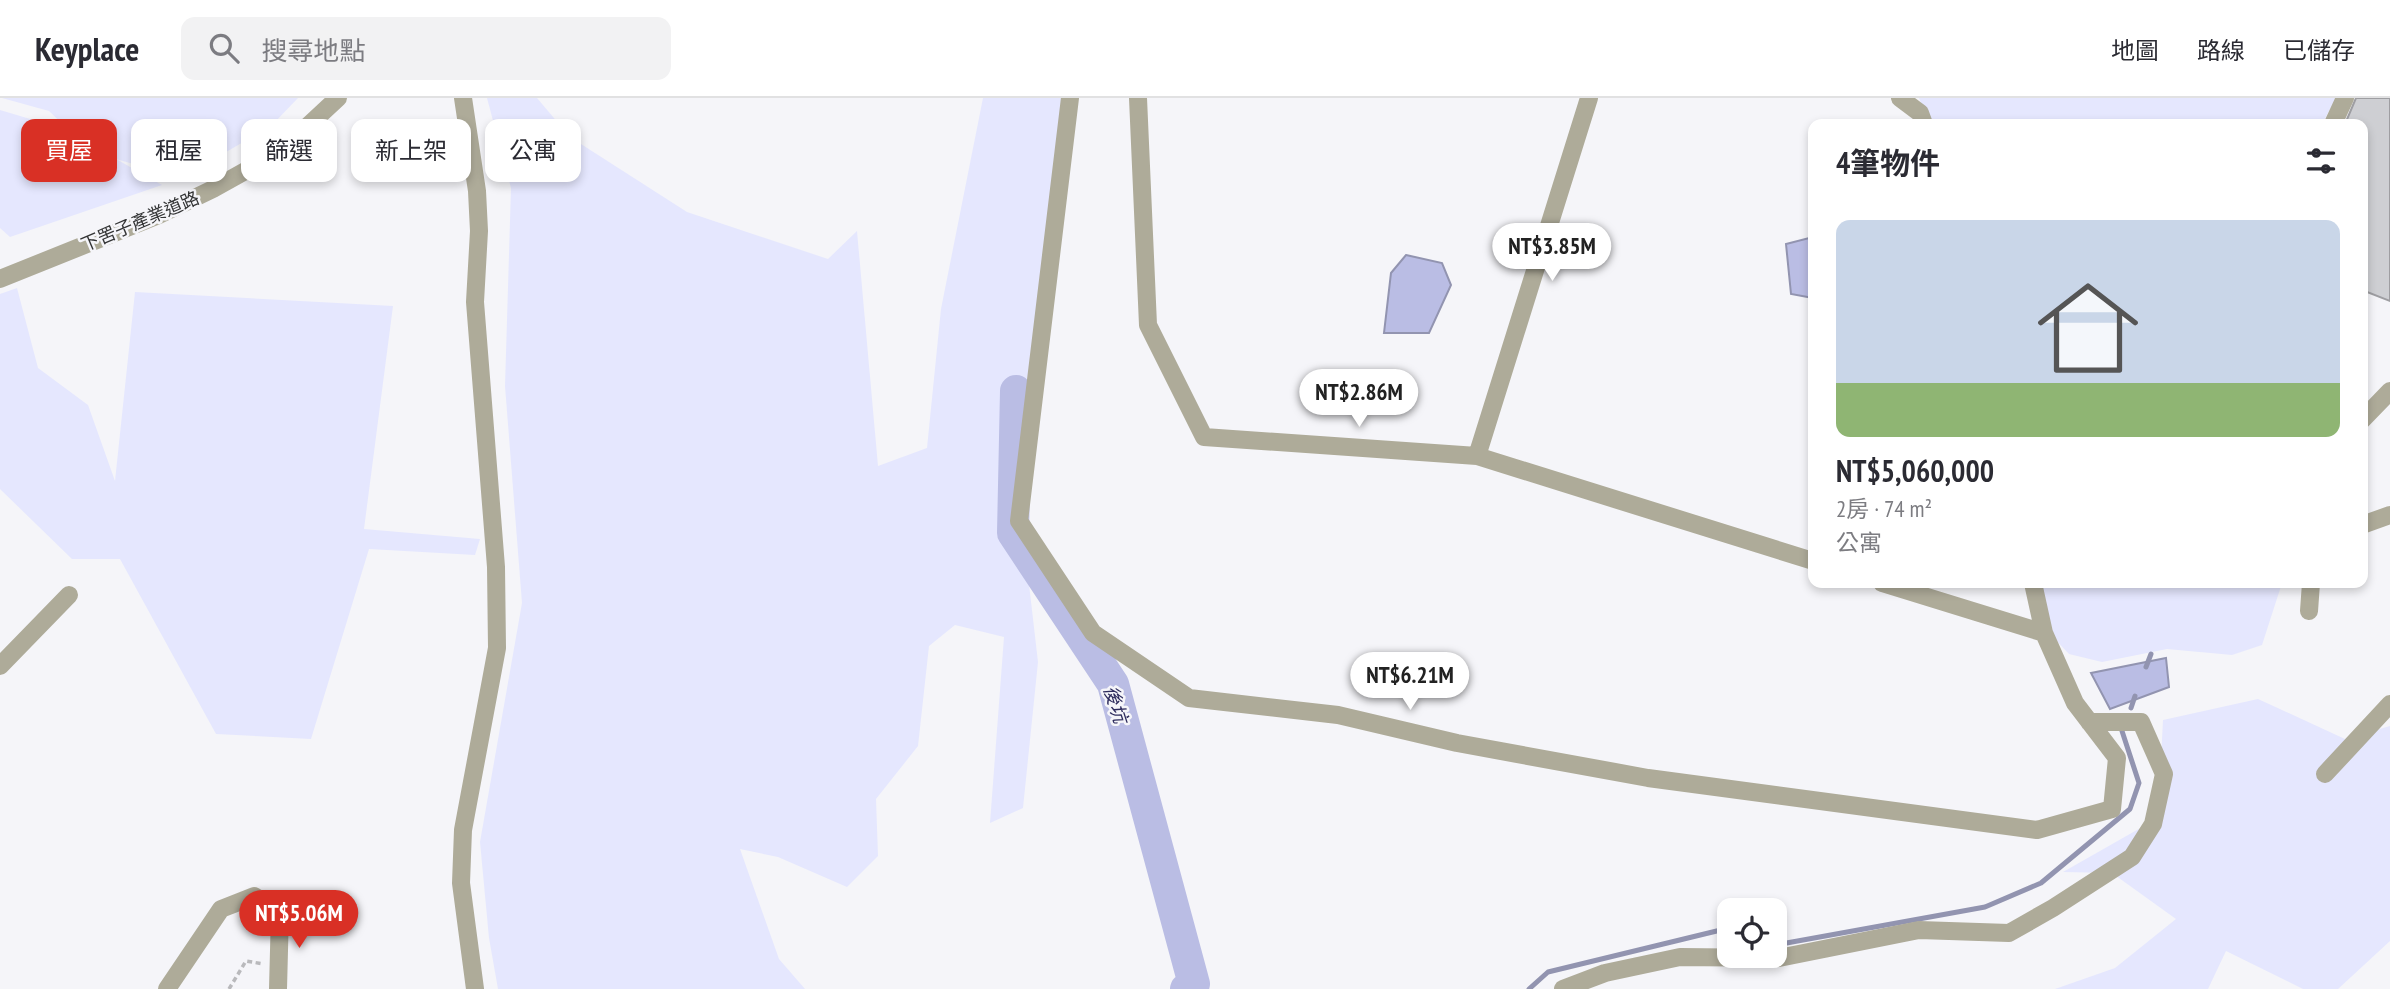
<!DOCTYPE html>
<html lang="zh-TW">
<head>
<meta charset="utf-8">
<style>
	:root { --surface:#fff; --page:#f2f2f3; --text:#2b2b33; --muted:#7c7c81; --line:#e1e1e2; --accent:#d93025 }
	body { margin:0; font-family:"PT Sans Narrow","Noto Sans TC",sans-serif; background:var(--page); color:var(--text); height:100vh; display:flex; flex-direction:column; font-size:26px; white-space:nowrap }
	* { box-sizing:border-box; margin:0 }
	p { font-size:23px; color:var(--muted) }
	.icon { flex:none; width:38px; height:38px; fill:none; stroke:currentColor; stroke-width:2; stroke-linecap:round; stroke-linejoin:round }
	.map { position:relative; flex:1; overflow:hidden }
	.side { position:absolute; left:1808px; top:21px; width:560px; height:469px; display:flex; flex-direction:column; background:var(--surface); border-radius:14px; box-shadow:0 4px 10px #0003 }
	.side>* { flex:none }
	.guide { position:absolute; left:21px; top:21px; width:665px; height:63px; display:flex; gap:14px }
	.controls { position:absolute; left:1717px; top:800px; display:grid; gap:14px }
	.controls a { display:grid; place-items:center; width:70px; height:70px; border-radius:14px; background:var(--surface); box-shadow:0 4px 10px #0003; font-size:35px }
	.price { position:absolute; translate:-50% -60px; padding:0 16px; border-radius:24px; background:#fff; color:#222; font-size:23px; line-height:46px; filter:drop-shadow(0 2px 4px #0008) }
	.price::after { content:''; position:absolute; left:50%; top:42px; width:21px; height:16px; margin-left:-10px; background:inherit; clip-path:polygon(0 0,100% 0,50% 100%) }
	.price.selected { background:var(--accent); color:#fff }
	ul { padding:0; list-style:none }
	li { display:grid; align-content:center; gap:14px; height:371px; padding:0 28px }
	li span { display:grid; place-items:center; height:217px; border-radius:14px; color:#555 }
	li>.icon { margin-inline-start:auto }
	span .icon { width:126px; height:126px; fill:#fffc; stroke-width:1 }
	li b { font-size:30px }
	h2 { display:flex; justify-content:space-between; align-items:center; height:84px; padding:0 28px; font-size:30px }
	.chip { padding:0 24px; border-radius:14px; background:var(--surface); box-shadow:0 4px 10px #0003; font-size:24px; line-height:63px }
	.chip.selected { background:var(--accent); color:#fff }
	header { display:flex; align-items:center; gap:42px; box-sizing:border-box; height:98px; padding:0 35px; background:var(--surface); border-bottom:2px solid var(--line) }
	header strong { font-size:33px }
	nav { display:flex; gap:38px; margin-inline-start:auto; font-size:24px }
	.search { width:490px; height:63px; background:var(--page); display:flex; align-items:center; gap:18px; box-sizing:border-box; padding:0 24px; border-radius:14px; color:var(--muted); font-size:26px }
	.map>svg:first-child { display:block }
	.green { fill:#e5e7fe }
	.water { fill:#babde4; stroke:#9294b0; stroke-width:2 }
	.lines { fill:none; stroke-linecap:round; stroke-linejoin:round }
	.stream { stroke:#9294b0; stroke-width:5 }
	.river { stroke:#babde4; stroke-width:32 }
	.building { fill:#cecfd3; stroke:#9e9ea2; stroke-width:2 }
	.path { stroke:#b9b9bc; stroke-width:3.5; stroke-dasharray:5 3.5; stroke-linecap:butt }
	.minor { stroke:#aeab99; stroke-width:18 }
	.labels { text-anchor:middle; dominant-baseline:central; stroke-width:5; stroke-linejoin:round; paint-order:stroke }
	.street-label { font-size:18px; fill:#333435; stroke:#f5f5f9 }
	.water-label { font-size:19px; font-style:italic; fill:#2e2c5d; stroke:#f5f5f9 }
</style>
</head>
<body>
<header>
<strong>Keyplace</strong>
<div class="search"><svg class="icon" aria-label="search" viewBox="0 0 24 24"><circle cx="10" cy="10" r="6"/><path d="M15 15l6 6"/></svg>搜尋地點</div>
<nav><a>地圖</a><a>路線</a><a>已儲存</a></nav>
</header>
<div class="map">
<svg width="2390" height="891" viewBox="0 0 2390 891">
	<rect width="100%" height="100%" fill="#f5f5f9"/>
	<path class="green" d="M2,0H298L272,27L182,80L116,61L162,87L10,139L0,130V12L57,29L76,39L49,13Z
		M487,0H537L570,39L687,114L828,161L857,133L878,368L927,350L941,211L983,0H1077L1016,374L1038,564L1023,710L990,725L1004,539L955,527L929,548L918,648L876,701L878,758L847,789L778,759L740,751L779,861L805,891H498L489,840L480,744L522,505L505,288L511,90Z
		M1919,0H2336L2322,26H1930Z
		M17,190L38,270L88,307L115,383L135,194L393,208L364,431L480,441L475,457L369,451L311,641L216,636L120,461H72L0,391V196Z
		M2029,485H2282L2262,547L2232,557L2167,551L2102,564L2069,556L2050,536Z
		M2258,601L2345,641L2390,628V843L2338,891H2303L2226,853L2208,891H2055L2115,870L2176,821L2112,775L2063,774L2158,720L2163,622Z"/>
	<path class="water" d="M1813,139V200L1791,196L1786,146Z
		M1406,157L1442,165L1451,187L1429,235H1384L1391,175Z
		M2166,560L2169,589L2110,611L2091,575Z"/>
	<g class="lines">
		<path class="stream" d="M2146,569L2151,556
			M2131,610L2135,598
			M1774,844L1781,846L1985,809L2041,785L2130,711L2139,685L2122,633
			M1529,891L1548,874L1729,830"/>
		<path class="river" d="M1016,293L1013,435L1113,586L1194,886L1186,891"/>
	</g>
	<path class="building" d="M2356,0H2390V203L2362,192V26H2345Z"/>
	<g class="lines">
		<path class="path" d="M229,891L246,863L264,866"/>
		<path class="minor" d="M463,0L477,93L479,133L475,204L496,469L497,550L463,732L461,785L475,891
			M1070,0L1019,423L1093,535L1189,600L1338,617L1457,645L1648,680L2037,732L2112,711L2117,660L2075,605L2044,535L2033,485
			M1138,0L1148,227L1204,339L1477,358L1813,463
			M1900,0L1920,15L1924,26
			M2333,26L2345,0
			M0,181L159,117L213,91L281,53L338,0
			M2362,322L2390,293
			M1477,358L1589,0
			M2362,427L2390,417
			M1882,485L2044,535
			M2309,513L2311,485
			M0,568L69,497
			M2325,676L2390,606
			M167,891L221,811L254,798L280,814L278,891
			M1563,891L1605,875L1680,859L1779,860L1919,832L2009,835L2053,810L2132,759L2153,726L2164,676L2141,624H2089"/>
	</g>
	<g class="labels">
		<g class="street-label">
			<text transform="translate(140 123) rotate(-23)">下罟子產業道路</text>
		</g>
		<g class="water-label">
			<text transform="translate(1116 606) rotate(72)">後坑</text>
		</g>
	</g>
</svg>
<div class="controls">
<a><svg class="icon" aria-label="locate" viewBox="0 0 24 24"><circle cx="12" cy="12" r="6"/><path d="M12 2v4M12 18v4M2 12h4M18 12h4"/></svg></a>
</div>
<b class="price" style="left:1552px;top:185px">NT$3.85M</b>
<b class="price" style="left:1359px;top:331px">NT$2.86M</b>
<b class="price" style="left:1410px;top:614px">NT$6.21M</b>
<b class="price selected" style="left:299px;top:852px">NT$5.06M</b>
<div class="guide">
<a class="chip selected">買屋</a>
<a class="chip">租屋</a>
<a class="chip">篩選</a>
<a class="chip">新上架</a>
<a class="chip">公寓</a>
</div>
<section class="side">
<h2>4筆物件<svg class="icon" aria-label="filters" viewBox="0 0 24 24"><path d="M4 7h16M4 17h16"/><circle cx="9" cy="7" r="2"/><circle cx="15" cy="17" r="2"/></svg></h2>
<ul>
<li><span style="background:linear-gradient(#c9d6e8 75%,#8fb573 0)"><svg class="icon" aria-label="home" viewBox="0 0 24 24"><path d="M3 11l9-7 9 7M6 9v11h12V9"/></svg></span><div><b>NT$5,060,000</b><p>2房 · 74 m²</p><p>公寓</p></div></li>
</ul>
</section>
</div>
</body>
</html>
